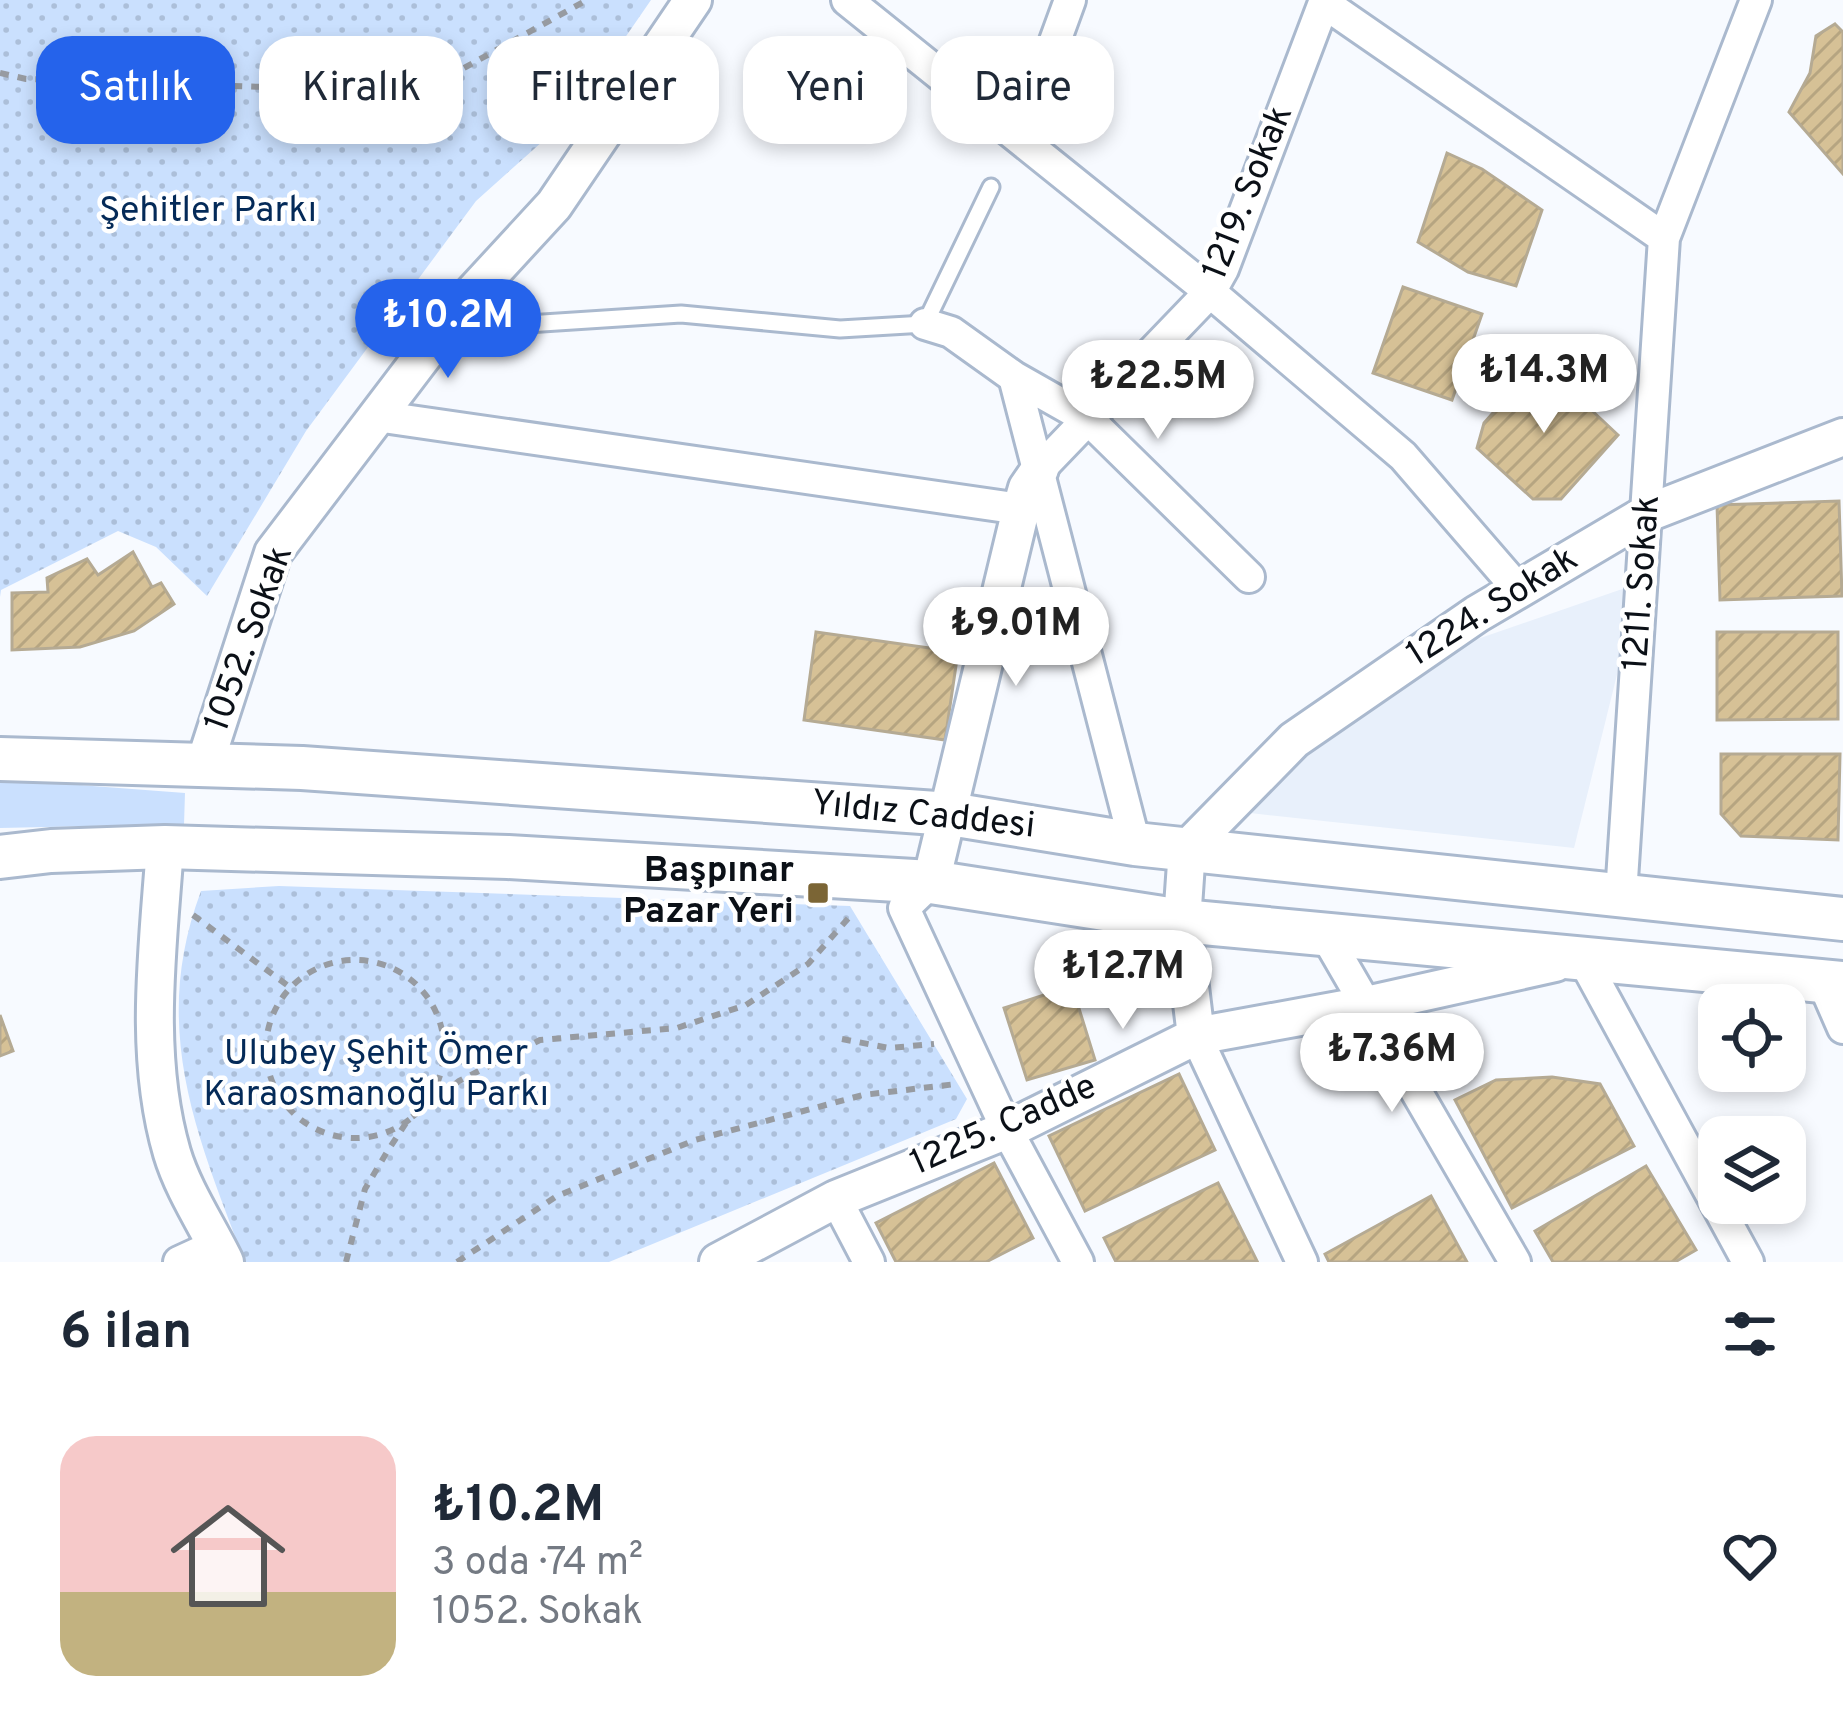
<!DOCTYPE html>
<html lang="tr">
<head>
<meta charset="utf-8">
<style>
	:root { --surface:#fff; --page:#f2f2f3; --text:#1f2937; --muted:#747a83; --line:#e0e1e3; --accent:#2563eb }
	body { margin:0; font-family:Overpass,sans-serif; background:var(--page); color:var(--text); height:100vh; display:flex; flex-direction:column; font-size:45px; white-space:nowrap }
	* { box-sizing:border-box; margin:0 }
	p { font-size:39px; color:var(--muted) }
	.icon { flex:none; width:66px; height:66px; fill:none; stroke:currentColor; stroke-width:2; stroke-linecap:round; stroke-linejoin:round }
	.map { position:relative; height:1262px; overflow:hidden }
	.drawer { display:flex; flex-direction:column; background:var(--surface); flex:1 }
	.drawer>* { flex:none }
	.hud { position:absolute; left:36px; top:36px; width:1200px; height:108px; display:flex; gap:24px }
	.tools { position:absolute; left:1698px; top:984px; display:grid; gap:24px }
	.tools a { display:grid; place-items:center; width:108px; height:108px; border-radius:24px; background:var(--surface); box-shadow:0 6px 18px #0003; font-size:60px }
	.price { position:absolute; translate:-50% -102px; padding:0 27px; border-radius:42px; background:#fff; color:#222; font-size:39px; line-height:78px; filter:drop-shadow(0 3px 6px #0008) }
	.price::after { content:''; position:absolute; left:50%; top:72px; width:36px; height:27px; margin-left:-18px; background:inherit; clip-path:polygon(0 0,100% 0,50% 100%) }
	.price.selected { background:var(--accent); color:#fff }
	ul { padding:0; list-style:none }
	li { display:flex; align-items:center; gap:36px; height:300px; padding:0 60px }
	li+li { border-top:3px solid var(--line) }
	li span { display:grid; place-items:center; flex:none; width:336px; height:240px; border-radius:36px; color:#555 }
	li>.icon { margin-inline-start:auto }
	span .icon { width:144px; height:144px; fill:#fffc; stroke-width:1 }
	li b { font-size:51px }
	h2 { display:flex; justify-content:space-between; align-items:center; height:144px; padding:0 60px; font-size:51px }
	.pill { padding:0 42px; border-radius:36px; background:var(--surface); box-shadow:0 6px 18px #0003; font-size:42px; line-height:108px }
	.pill.selected { background:var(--accent); color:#fff }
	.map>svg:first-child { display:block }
	.built { fill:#e8f0fb }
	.grass { fill:#cae0fe }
	.park { fill:url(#park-dots) }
	.building { fill:url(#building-hatch); stroke:#b5aa93; stroke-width:3 }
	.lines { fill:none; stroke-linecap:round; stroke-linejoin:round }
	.service-casing { stroke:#aab9ce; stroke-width:21 }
	.minor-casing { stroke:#aab9ce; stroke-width:36 }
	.tertiary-casing { stroke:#aab9ce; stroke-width:42 }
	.secondary-casing { stroke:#aab9ce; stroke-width:48 }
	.path { stroke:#979ba1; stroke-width:6; stroke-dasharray:9 9; stroke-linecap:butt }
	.service { stroke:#fff; stroke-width:15 }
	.minor { stroke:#fff; stroke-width:30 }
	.tertiary { stroke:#fff; stroke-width:36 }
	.secondary { stroke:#fff; stroke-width:42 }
	.poi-dot { fill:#7b6535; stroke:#fff; stroke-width:4.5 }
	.labels { text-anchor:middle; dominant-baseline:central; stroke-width:9; stroke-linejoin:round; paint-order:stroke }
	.street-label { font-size:36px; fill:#0b1017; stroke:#fff }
	.park-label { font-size:36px; fill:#042a58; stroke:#fff }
	.poi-label { font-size:36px; font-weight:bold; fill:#0b1017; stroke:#fff; text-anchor:end }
</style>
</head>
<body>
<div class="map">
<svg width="1843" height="1262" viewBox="0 0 1843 1262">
	<defs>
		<pattern id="park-dots" width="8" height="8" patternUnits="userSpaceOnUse" patternTransform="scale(3)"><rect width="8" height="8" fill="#cae0fe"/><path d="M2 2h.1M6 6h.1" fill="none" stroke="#acbfd9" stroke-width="1.8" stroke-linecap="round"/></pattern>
		<pattern id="building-hatch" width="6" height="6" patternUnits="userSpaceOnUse" patternTransform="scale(3)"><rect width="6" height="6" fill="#d6c196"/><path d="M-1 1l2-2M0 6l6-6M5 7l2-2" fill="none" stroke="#b6a581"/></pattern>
	</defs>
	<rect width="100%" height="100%" fill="#f7faff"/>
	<path class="built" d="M1628,587L1634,606L1574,848L1250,813L1325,733L1463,644Z"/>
	<path class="grass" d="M0,779L185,793L184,824L0,828Z"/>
	<path class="park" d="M0,0H651L571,116L476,201L306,431L207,596L156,547L118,531L1,590L0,597Z
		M279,886L850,906L967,1099L956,1119L609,1262H245C196,1134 150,1027 201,891Z"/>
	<path class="building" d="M1835,24L1843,32V174L1789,112L1810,73L1816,36Z
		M1447,153L1482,169L1542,210L1516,286L1468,272L1418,242Z
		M1403,287L1482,314L1452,400L1373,373Z
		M1539,361L1618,435L1561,499H1533L1477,448L1484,423Z
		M1839,501L1842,596L1720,600L1717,505Z
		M133,552L152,587L161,583L174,604L134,631L80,647L12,650V593L48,592L47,578L87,559L98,575Z
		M816,632L958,652L945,740L804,720Z
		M1717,632H1838V719L1717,720Z
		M1721,754H1840L1838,840L1741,836L1721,814Z
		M1072,986L1095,1060L1027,1080L1004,1008Z
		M0,1015L13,1051L0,1056Z
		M1179,1074L1215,1150L1085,1211L1049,1136Z
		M1552,1077L1600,1084L1634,1146L1512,1208L1455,1100L1496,1080Z
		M994,1163L1033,1238L986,1262H896L876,1223Z
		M1646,1166L1696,1250L1675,1262H1553L1535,1231Z
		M1218,1183L1257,1261L1116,1262L1104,1238Z
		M1431,1196L1467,1262H1329L1325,1254Z"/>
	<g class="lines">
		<defs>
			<path id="service" d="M451,329L681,314L840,329L925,324L991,187"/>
			<path id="minor" d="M847,0L1210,292L1403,456L1518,589
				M1324,3L1664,238
				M1013,133L1039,85L1070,0
				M925,324L951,332L1014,377L1088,419L1249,577
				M1014,377L1135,844
				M376,416L1021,509
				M1040,469L1210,292L1223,269L1325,0
				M931,882L904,908L1007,1130L1078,1262
				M1621,895L1664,238L1756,0
				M1325,934L1515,1262
				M1582,957L1748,1262
				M1822,980L1843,1028
				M1196,1036L1302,1262
				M836,1199L869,1262
				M179,1262L216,1245"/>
			<path id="tertiary" d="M204,766L273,553L460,307L554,205L693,0
				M165,847C158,947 143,1054 172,1153C183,1190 208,1227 225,1262
				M931,882L1021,509L1027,488L1040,469
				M1196,1036L1182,921L1187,849L1294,740L1477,614L1648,513L1843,437
				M718,1262L836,1199L1007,1130L1196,1036L1366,1005L1555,963"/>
			<path id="secondary" d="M0,759L302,768L950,814L1135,844L1843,919
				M0,857L51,851L165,847L508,857L931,882L1182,921L1843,983"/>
		</defs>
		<use href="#service" class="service-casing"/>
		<use href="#minor" class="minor-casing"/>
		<use href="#tertiary" class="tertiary-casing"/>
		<use href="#secondary" class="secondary-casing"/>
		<path class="path" d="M0,73L26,79L265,87L444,79L587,0
			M193,915L291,988
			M266 1049a89 89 0 1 1 178 0a89 89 0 1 1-178 0Z
			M842,1039L889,1048L934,1044
			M346,1262L365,1189L387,1152L408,1120L459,1081L540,1040L677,1028L746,1005L808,964L852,914
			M457,1262L557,1196L695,1140L863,1095L956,1084"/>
		<use href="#service" class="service"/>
		<use href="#minor" class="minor"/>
		<use href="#tertiary" class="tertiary"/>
		<use href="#secondary" class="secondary"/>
	</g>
	<rect class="poi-dot" x="806" y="881" width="24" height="24" rx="6"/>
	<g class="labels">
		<g class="street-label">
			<text transform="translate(1249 193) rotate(-68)">1219. Sokak</text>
			<text transform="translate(1643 583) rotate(-86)">1211. Sokak</text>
			<text transform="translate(1493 608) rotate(-32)">1224. Sokak</text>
			<text transform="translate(250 639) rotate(-70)">1052. Sokak</text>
			<text transform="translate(923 816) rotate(6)">Yıldız Caddesi</text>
			<text transform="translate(1004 1126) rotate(-24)">1225. Cadde</text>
		</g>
		<g class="park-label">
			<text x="208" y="212">Şehitler Parkı</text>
			<text x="376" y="1055">Ulubey Şehit Ömer<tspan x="376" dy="41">Karaosmanoğlu Parkı</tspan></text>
		</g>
		<g class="poi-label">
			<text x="794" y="872">Başpınar<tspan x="794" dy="41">Pazar Yeri</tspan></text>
		</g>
	</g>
</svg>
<div class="tools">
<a><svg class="icon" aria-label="locate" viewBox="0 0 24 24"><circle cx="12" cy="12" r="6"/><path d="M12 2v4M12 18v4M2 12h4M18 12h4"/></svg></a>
<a><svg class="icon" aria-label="layers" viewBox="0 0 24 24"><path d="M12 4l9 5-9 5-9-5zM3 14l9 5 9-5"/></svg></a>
</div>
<b class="price selected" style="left:448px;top:381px">₺10.2M</b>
<b class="price" style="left:1544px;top:436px">₺14.3M</b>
<b class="price" style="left:1158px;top:442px">₺22.5M</b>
<b class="price" style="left:1016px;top:689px">₺9.01M</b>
<b class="price" style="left:1123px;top:1032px">₺12.7M</b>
<b class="price" style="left:1392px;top:1115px">₺7.36M</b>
<div class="hud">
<a class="pill selected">Satılık</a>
<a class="pill">Kiralık</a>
<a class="pill">Filtreler</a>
<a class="pill">Yeni</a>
<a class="pill">Daire</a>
</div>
</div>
<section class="drawer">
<h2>6 ilan<svg class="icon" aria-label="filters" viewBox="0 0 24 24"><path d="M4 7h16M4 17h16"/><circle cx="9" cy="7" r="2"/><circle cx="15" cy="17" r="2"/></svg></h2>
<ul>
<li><span style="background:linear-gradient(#f6c9c9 65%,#c2b280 0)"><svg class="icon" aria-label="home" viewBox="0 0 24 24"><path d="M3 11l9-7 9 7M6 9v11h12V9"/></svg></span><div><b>₺10.2M</b><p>3 oda · 74 m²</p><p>1052. Sokak</p></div><svg class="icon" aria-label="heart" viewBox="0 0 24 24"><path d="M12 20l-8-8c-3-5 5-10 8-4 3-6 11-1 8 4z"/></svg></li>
</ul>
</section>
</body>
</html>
